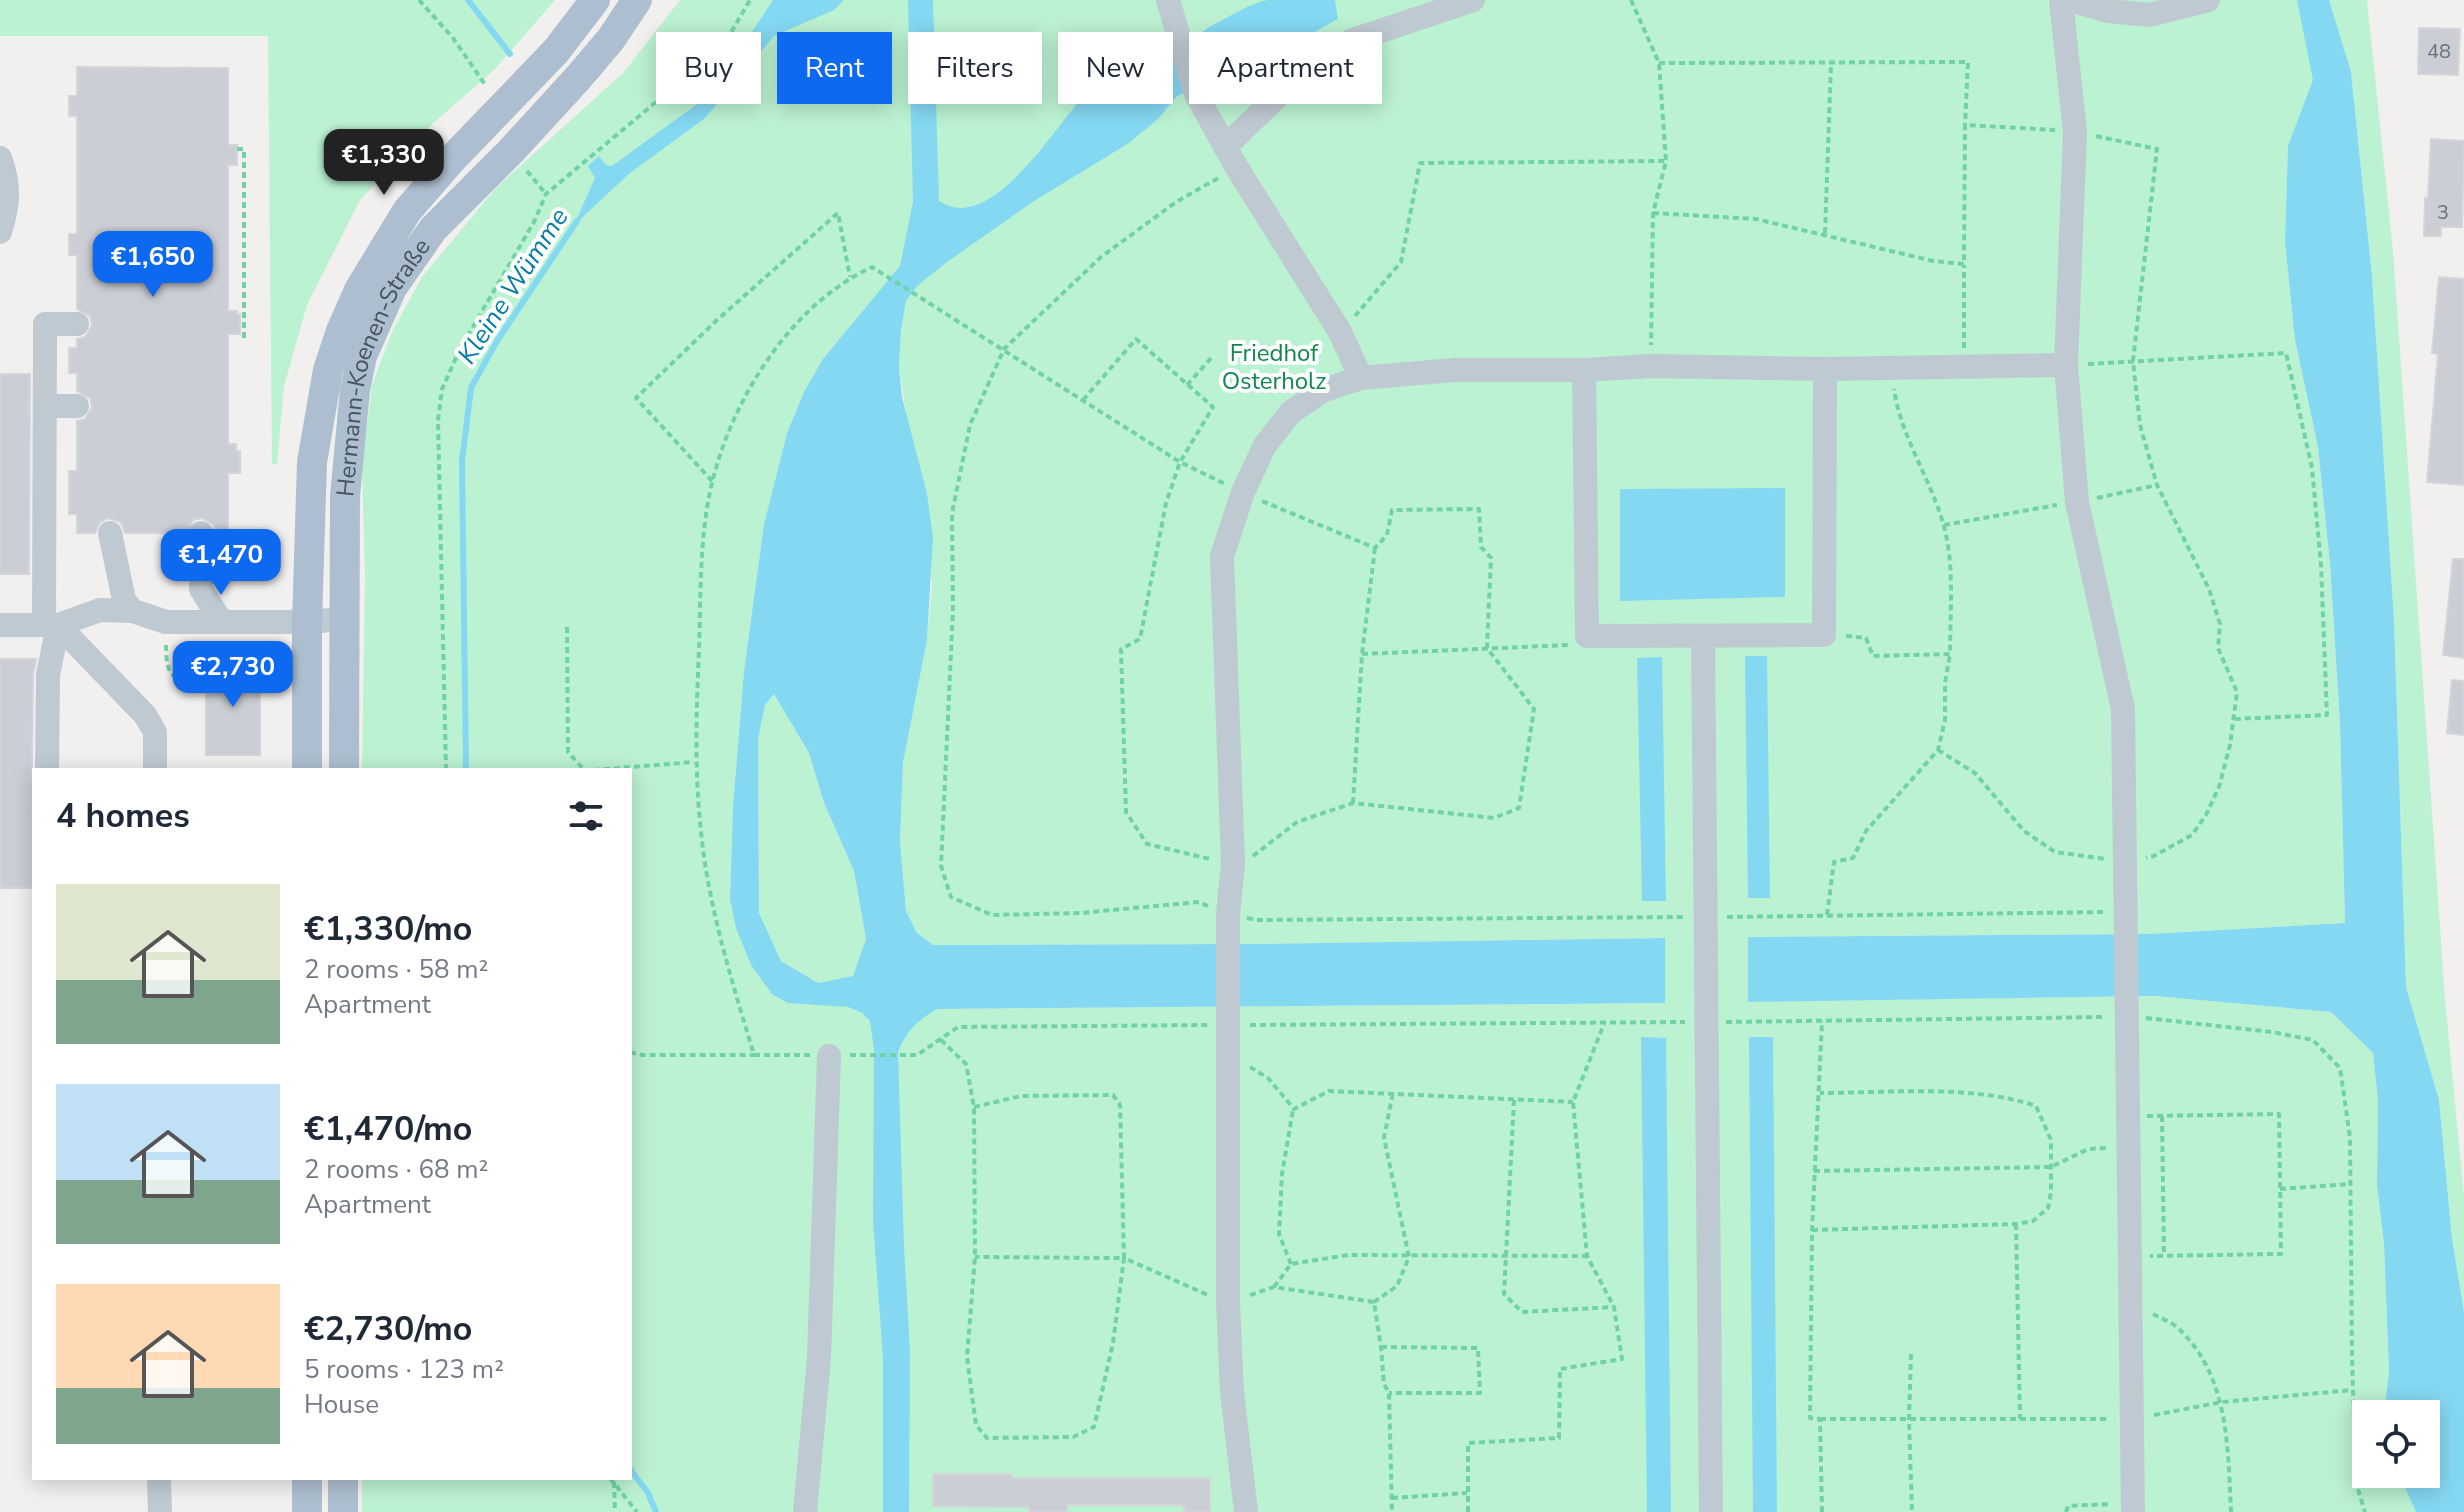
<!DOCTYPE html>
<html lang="en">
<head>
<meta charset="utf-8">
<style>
	:root { --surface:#fff; --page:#f6f6f7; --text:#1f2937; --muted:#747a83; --accent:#0d69ef }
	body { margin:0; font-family:"Nunito Sans",sans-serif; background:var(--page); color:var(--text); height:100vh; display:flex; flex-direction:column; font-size:30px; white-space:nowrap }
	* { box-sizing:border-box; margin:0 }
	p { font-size:26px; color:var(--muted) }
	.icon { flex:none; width:44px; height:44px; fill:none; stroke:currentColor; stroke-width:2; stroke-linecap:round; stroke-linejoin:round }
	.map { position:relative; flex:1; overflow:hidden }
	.panel { position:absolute; left:32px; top:768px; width:600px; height:712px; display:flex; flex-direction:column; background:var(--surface); border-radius:0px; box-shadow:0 4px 20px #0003 }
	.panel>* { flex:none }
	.banner { position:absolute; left:656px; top:32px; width:760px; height:72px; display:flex; gap:16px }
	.tools { position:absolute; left:2352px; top:1400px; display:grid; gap:16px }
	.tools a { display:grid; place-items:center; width:88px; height:88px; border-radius:0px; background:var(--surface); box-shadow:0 4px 20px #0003; font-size:40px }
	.price { position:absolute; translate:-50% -68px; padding:0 18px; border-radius:16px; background:var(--accent); color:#fff; font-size:26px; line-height:52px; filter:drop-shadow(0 2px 4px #0008) }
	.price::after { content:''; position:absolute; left:50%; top:48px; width:24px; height:18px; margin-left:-12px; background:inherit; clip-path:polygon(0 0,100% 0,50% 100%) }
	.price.current { background:#222; color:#fff }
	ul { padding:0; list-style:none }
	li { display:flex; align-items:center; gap:24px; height:200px; padding:0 24px }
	li span { display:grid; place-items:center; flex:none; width:224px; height:160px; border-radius:0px; color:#555 }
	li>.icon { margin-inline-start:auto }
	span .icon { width:96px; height:96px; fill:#fffc; stroke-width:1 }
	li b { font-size:34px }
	h2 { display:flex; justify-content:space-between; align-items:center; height:96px; padding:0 24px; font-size:34px }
	.pill { padding:0 28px; border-radius:0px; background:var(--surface); box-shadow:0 4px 20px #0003; font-size:28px; line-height:72px }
	.pill.current { background:var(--accent); color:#fff }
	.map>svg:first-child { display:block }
	.green { fill:#bbf2d2; fill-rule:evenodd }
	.water { fill:#85d8f2; fill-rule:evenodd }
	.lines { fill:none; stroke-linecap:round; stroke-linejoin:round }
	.stream { stroke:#85d8f2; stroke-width:6 }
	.building { fill:#cbced4; stroke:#d3d5db; stroke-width:2 }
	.path { stroke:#71d3a5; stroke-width:4; stroke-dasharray:6 4; stroke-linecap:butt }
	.minor { stroke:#bfc9d2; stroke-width:24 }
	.major { stroke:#adbed0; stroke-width:30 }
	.labels { text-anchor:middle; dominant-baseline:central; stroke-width:8; stroke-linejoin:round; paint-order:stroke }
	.number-label { font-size:20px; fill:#67717c }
	.park-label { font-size:24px; fill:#11864f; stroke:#fff }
	.street-label { font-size:24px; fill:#46525e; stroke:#fff }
	.water-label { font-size:26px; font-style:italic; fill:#047ea5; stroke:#fff }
</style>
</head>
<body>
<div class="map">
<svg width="2464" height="1512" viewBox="0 0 2464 1512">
	<rect width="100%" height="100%" fill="#f2efef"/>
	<path class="green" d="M0,0H555L494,70L430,126L360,200L307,305L284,386L277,464H272L268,36H0Z
		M680,0H2367L2393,251L2445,999L2464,1196V1312L2452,1240L2439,1100L2406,987L2394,621L2372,276L2351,72L2288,146L2285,242L2295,340L2318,447L2330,564L2340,724L2345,923L2149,934L1748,937V1001L2155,996L2331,1012L2373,1053L2378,1101L2377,1185L2384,1244L2389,1372L2384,1414H2366V1474H2399L2416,1512H362V1478H630V770H362L365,576L362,466L372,385L392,332L422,277L496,188L624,72ZM906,301L901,330L899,367L932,583L927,640L903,763L900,841L906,911L917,933L932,945L1250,944L1664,938V1003L937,1009L919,1020L904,1037L870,1021L862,1013L751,965L730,899L733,806L744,671L764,524L787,433L804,392Z
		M774,694L809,753L824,803L854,871L866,939L853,976L818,983L781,961L759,913L758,739L765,705Z"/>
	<path class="water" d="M773,0H844L834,10L774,36L705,118L630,173L574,225L595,178L588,166L599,156L606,165L612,166L700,102L740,50Z
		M908,0H933L939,201C996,240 1068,103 1104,73C1111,67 1144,52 1154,51C1167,49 1169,51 1183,46C1195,41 1201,31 1213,25C1229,17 1250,3 1268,0C1289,0 1313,0 1335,0L1338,19L1257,64L1227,78L1204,80L1176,97L1158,119L1129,143L1034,201L947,262L917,286L906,301L901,330L899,367L902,397L927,494L933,537L927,640L903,763L900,841L906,911L917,933L933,945L1250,944L1665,938V1003L937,1009C918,1020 906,1031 898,1052L904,1247L910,1351L909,1512H883V1359L873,1221L874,1049L870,1021L862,1013L848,1007L788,1003L772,994L751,965L736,928L730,899L733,806L744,671L764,524L787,433L804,392L823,359L900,266L913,202ZM774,694L809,753L824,803L854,871L866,939L853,976L818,983L781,961L759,913L758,739L765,705Z
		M2297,0H2329L2351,72L2372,276L2394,621L2406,987L2439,1100L2452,1239L2464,1312V1512H2416L2399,1474H2426V1414H2384L2389,1372L2384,1244L2377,1185L2378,1101L2373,1053L2331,1012L2155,996L1748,1002V937L2149,934L2345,923L2340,724L2330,564L2318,447L2295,340L2285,242L2288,146L2313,80Z
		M1785,488V597L1620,601V489Z
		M1745,656H1767L1770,898H1748Z
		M1662,657L1666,901H1642L1637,658Z
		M1641,1037L1666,1038L1671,1512H1647Z
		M1749,1037H1773L1777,1512H1753Z"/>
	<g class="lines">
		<path class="stream" d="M468,0L510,54
			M466,770L462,461L471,388L497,341L577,221
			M630,1469L648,1493L656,1512"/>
	</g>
	<path class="building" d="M2419,28L2460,29L2458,75L2418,74Z
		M77,67L228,68V145H237V165H228V311H237V314H240V334H228V444H236V451H240V473H228V533H216L214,525L202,518L193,520L186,533H125L121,522L108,518L100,522L95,533H77V514H69V471H77V421L85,419L92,407L90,398L77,391V373H69V348H77V339L85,337L92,325L90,316L77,309V255H69V234H77V116H69V96H77Z
		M2431,139L2464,141L2462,227H2441V236H2424L2425,198H2428Z
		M2439,277L2464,279V485L2427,482L2438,354L2432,353Z
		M0,374H30L29,574H0Z
		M2453,559H2464V658L2443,655Z
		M0,659H36L33,675L32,770L34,888H0Z
		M206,663H260V755H206Z
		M2452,680L2464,681V735L2447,733Z
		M933,1474H1012V1478H1210V1512H1184V1505H1067V1512H1029V1507L933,1506Z"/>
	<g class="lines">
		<path class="path" d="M419,0L453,38L486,86
			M1631,0L1659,63L1666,161L1653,213L1651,345
			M1659,63L1968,62L1965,125
			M2096,136L2157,149L2133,361L2140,425L2157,485L2209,589L2220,624L2218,648L2237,692L2230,745L2219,787L2206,815L2192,835L2154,856L2146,858
			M237,149H244V339
			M527,171L546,194
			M1653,213L1756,219L1933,261L1964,264L1965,125L2055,130
			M1825,233L1831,64
			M1355,316L1401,262L1420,163L1666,161
			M1964,348V265
			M2088,364L2286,353L2312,468L2321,565L2327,715L2235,719
			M1187,385L1212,357
			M1083,400L1136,339L1213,407L1180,462L1166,503L1140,639L1121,649L1126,812L1147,844L1210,859
			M712,481L636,398L717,320L838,213L850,277
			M2097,498L2157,485
			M1944,525L2057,505
			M567,627L568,752L584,770
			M1846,636L1866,638L1873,656L1950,654C1950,613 1955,563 1943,523C1930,478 1901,437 1894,389
			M166,645C166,680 174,680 206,681
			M1362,654L1568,645
			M1938,750L1975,773L2024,831L2055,852L2106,859
			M446,770L438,420L442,389L460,349L534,222L546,194L723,46L750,0
			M594,770L694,762
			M1353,803L1362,654L1375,548
			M1253,856L1297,822L1353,803L1494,818L1519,808L1534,709L1487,648L1491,558L1481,547L1479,509L1392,510L1387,535L1375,548L1262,501
			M1208,906L1199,902L1080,913L992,915L951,897L941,866L953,609L952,513L970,425L1004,349L1101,257L1176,202L1220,177
			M1827,915L1834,862L1853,858L1866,831L1938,750L1945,720V683L1950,654
			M1727,917L2106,912
			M1247,918L1256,920L1686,917
			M2146,1018L2272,1032L2313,1040L2340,1068L2350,1137L2352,1357L2356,1483L2365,1512
			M1726,1022L2105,1017
			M1250,1025L1685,1022
			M941,1040L966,1064L974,1107L975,1257L967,1357L976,1425L987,1438L1073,1437L1094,1427L1113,1343L1124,1258L1208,1295
			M630,1052L642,1055H754
			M810,1055H754C734,988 712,919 703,849C694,780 696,718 699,649C701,594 699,533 713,479C734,396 792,304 872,267L1180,462L1225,484
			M850,1055H917L958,1027L1209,1025
			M1250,1067L1268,1078L1294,1109L1329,1091L1573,1102
			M1514,1100L1504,1294L1522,1312L1614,1307
			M974,1107L1021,1096L1113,1095L1120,1105L1124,1258L975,1257
			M2147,1116L2279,1114L2281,1254L2150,1256
			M2162,1116L2164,1256
			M1814,1171L2051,1167L2088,1149L2107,1148
			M2280,1189L2349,1184
			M2016,1224L2020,1419
			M1812,1230L2016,1224L2033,1221L2048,1208L2051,1192V1140L2036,1106C1971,1084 1889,1093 1820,1093
			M1291,1264L1279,1234L1282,1174L1293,1110
			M1274,1287L1291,1264L1348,1255L1587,1256
			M1250,1295L1274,1287L1374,1302L1381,1347L1384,1384L1389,1393L1392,1512
			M1374,1302L1397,1286L1409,1257L1384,1138L1393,1092
			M2153,1314C2162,1319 2174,1323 2180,1330C2229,1377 2228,1449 2231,1512
			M1381,1347L1478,1348L1480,1393H1389
			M1911,1354L1909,1419L1912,1512
			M2154,1415L2222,1402L2352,1390
			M1820,1419H2110
			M610,1478L637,1512
			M614,1482L615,1512
			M1392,1498L1467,1493
			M1468,1512V1443L1559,1438L1560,1369L1622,1359L1614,1307L1587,1256L1573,1102L1604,1024
			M1822,1512L1820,1419L1810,1418L1812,1230L1822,1021
			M2066,1512L2068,1506L2111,1504"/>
		<path class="minor" d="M1168,0L1196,94L1237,168L1340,332L1361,378
			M2061,0L2075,132L2066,365L2077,502L2123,709L2133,1512
			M2069,0L2108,11L2149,15L2208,0
			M1225,147L1282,92L1350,41L1473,0
			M0,158C10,186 9,203 0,232
			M1825,369L1824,635L1587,636L1584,370L1651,366L1825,369L2066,365
			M45,406H77
			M110,533L124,600L133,611
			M201,533V589L221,621
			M0,625H58L100,610L133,611L166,622H307L344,619
			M44,625L45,324H77
			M58,625L145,715L155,732V770
			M1703,636L1711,1512
			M47,770L48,675L58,625
			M159,1478L160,1512
			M805,1512L819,1358L829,1056
			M1246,1512L1232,1392L1228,1303V914L1233,864L1222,556L1243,492L1265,445L1291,412L1324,390L1361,378L1454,370H1584"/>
		<g class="major">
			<path d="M307,770V622L312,462L328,370L341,331L359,290L407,211L453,158L556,51L595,0"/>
			<path id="s1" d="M344,770L345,496L355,390L362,356L392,288L433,229L510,152L578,78L611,39L637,0"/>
			<path d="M343,1478V1512"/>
			<path d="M307,1512V1478"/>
		</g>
	</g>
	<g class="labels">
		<g class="number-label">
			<text x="2439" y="51">48</text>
			<text x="2443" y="212">3</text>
		</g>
		<g class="park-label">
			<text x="1274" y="353">Friedhof<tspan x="1274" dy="28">Osterholz</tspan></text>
		</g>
		<g class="street-label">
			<text stroke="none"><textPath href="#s1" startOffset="410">Hermann-Koenen-Straße</textPath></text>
		</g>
		<g class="water-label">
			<text transform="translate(513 286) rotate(-57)">Kleine Wümme</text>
		</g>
	</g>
</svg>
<div class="tools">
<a><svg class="icon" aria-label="locate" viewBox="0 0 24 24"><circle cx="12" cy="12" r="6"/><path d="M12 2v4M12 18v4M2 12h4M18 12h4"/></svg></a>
</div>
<b class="price current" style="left:384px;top:197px">€1,330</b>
<b class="price" style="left:153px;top:299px">€1,650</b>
<b class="price" style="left:221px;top:597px">€1,470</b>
<b class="price" style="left:233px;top:709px">€2,730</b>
<div class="banner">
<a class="pill">Buy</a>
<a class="pill current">Rent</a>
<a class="pill">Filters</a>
<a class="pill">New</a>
<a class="pill">Apartment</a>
</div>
<section class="panel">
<h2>4 homes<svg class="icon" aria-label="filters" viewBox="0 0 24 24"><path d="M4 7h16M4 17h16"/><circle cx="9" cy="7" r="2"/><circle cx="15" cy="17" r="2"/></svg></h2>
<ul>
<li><span style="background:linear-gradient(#dfe7d0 60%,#7fa58c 0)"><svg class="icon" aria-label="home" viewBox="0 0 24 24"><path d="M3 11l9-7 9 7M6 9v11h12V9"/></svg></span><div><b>€1,330/mo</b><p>2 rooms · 58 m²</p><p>Apartment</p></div></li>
<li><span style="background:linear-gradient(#bfe0f5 60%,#7fa58c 0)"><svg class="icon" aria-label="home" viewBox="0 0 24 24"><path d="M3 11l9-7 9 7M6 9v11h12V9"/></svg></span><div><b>€1,470/mo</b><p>2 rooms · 68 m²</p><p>Apartment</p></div></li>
<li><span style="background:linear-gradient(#ffd9b3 65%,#7fa58c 0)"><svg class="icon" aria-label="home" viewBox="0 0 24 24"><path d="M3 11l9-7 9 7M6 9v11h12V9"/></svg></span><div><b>€2,730/mo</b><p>5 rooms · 123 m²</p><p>House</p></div></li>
</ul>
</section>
</div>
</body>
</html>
